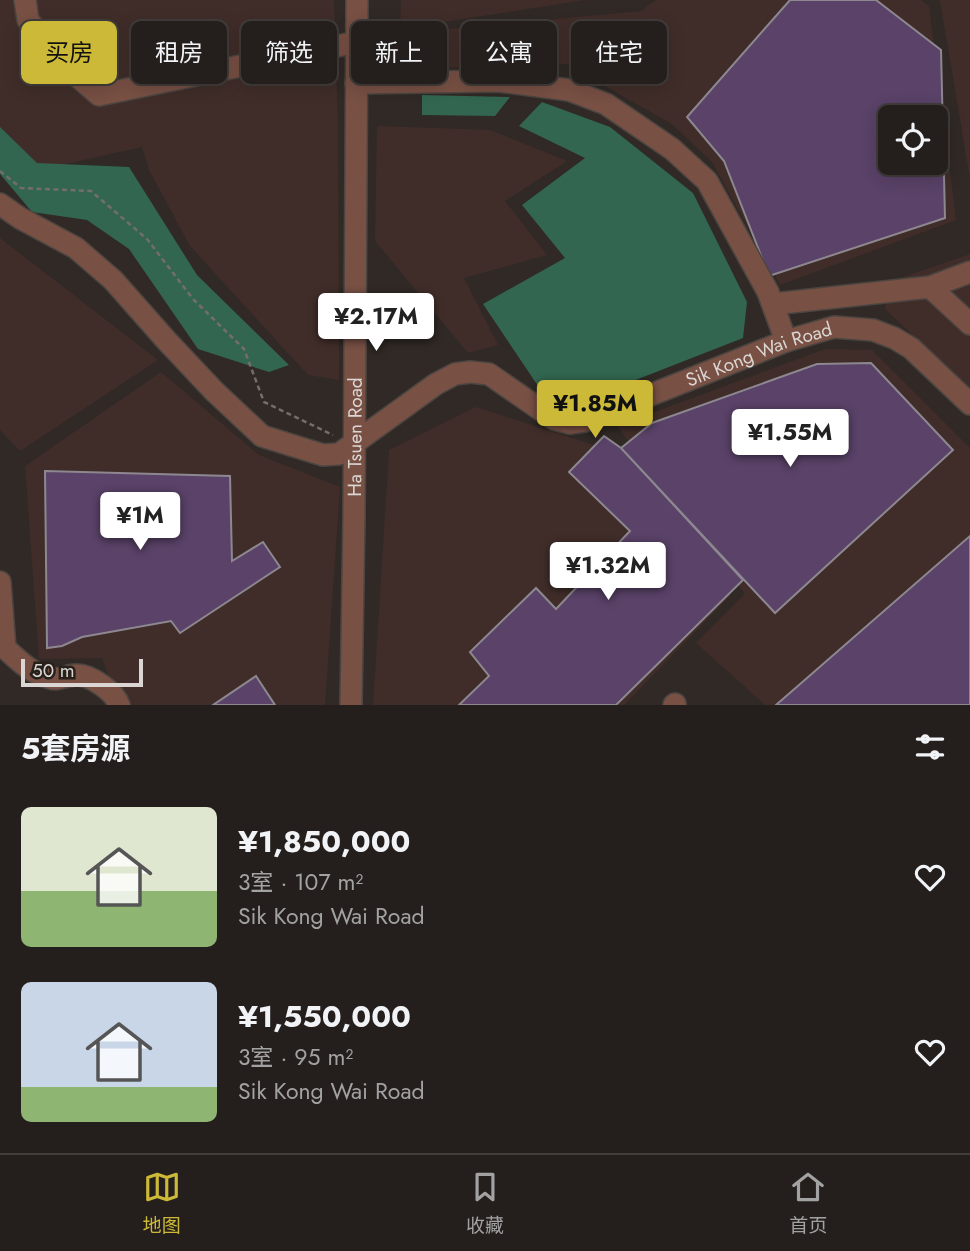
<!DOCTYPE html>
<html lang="zh">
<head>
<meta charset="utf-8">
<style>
	:root { --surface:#241f1c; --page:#2c2725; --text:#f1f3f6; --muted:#a3a2a3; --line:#413d3b; --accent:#ccb938 }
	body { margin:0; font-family:Jost,"Noto Sans SC",sans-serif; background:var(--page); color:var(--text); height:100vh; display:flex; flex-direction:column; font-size:26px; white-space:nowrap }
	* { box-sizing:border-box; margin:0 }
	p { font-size:23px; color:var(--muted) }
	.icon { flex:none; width:38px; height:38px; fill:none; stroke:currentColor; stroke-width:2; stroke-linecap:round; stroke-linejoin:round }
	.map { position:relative; height:705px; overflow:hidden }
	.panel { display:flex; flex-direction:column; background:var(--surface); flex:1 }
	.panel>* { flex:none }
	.banner { position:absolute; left:21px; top:21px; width:929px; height:63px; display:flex; gap:14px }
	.tools { position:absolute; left:878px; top:105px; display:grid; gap:14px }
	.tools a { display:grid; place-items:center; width:70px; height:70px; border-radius:10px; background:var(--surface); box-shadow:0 4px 18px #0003,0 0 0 2px var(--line); font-size:35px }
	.scale { position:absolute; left:21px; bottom:18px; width:122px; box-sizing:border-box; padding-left:7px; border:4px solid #dbd6d3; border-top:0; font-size:19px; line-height:24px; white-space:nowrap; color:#dbd6d3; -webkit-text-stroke:5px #27201b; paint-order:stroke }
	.price { position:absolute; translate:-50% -60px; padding:0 16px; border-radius:7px; background:#fff; color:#222; font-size:23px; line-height:46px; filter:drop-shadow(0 2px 4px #0008) }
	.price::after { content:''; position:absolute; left:50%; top:42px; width:21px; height:16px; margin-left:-10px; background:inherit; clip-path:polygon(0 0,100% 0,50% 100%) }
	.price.active { background:var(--accent); color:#111 }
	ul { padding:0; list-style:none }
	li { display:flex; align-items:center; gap:21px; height:175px; padding:0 21px }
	li span { display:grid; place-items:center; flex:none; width:196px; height:140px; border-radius:10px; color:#555 }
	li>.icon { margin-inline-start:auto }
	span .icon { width:84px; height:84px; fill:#fffc; stroke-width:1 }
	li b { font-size:30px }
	h2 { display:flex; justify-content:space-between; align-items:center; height:84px; padding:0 21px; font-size:30px }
	.pill { padding:0 24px; border-radius:10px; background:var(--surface); box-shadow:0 4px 18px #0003,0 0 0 2px var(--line); font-size:24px; line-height:63px }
	.pill.active { background:var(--accent); color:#111 }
	.tab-bar { display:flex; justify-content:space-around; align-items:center; height:98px; border-top:2px solid var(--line); background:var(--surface); font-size:19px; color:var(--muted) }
	.tab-bar a { display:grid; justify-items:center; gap:4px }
	.tab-bar .active { color:var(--accent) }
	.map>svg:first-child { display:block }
	.industrial { fill:#402d29; fill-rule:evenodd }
	.forest { fill:#326650 }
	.building { fill:#5a4268; stroke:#8d8890; stroke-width:2; fill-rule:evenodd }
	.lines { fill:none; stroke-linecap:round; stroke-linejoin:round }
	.minor-casing { stroke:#4b4541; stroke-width:24 }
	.path { stroke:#746e6a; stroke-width:2.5; stroke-dasharray:5 3.5; stroke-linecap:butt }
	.minor { stroke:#785044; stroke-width:21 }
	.labels { text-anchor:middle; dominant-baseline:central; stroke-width:6; stroke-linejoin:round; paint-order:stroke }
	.street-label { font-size:19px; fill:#dbd6d3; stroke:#27201b }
</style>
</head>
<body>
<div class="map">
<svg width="970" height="705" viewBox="0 0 970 705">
	<rect width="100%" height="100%" fill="#302925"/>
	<path class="industrial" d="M0,0H334L338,127L339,380L308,375L190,246L149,170L142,147L25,173L0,144Z
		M401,0H585L400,29Z
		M656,0H921L929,6L956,220L780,285L712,162L672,124L566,64L386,70L384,35L641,11ZM891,117H936V163H891Z
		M939,0H970V179L940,1Z
		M377,126L490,130L567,161L505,201L547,255L464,278L498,345L468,353L375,241Z
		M0,238L158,360L20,451L0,430Z
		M970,254V389L885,309L886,283Z
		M825,349L872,350L970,448V690L955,705H765L696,643L745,594L617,426Z
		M161,372L259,455L340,487L325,705H119L102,658L39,659L25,466Z
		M476,407L618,453L730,596L624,705H373L389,450Z"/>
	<path class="forest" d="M422,95L510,97L495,116L422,115Z
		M542,102L610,127L693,193L747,302L743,338L582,401L544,395L483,304L565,258L522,205L585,158L519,126Z
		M0,127L37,163L129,167L197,275L289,365L269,372L198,349L129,249L87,220L32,212L0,174Z"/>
	<path class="building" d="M790,0H876L941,50L945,218L769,276L724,161L687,117ZM891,117H936V163H891Z
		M871,363L953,450L775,613L621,448L652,423L817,364Z
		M604,436L621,448L743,580L616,705H459L489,676L470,652L536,588L556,609L630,531L569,472Z
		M45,471L230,476L232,561L263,542L280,567L180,633L171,621L82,637L62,646L47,648Z
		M970,536V705H776Z
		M256,676L275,705H213Z"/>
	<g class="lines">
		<defs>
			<g id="minor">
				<path d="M25,0L28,20L63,64L99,95L357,42"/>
				<path d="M356,83L498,81L569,90L606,104L672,149L707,181L768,292L786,341"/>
				<path id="s1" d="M0,204L20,218L76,248L113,280L166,340L214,391L262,436L323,455L339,454L436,384L455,374L470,372L489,374L554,419L570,423L585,421L786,341L834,327L873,330L894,338L911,348L970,404"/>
				<path d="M930,287L970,272"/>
				<path d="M773,304L930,287L970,324"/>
				<path d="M0,582L5,648C19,661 31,673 50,678C58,681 67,675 76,675C90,674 115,692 119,705"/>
				<path id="s2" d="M351,705L354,516L357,0"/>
				<path d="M674,705L675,704"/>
			</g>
		</defs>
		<use href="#minor" class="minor-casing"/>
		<path class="path" d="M0,171L21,188L91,191L147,239L193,299L244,349L264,402L333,435"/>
		<use href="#minor" class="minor"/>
	</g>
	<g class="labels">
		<g class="street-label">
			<text stroke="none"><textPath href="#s1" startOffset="905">Sik Kong Wai Road</textPath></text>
			<text stroke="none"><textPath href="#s2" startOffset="268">Ha Tsuen Road</textPath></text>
		</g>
	</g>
</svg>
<div class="tools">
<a><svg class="icon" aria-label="locate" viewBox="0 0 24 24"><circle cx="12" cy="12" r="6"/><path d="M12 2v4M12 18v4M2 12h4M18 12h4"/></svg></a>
</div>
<div class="scale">50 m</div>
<b class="price" style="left:376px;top:353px">¥2.17M</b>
<b class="price active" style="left:595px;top:440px">¥1.85M</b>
<b class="price" style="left:790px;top:469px">¥1.55M</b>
<b class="price" style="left:140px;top:552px">¥1M</b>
<b class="price" style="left:608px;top:602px">¥1.32M</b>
<div class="banner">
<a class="pill active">买房</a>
<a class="pill">租房</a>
<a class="pill">筛选</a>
<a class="pill">新上</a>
<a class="pill">公寓</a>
<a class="pill">住宅</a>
</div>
</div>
<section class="panel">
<h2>5套房源<svg class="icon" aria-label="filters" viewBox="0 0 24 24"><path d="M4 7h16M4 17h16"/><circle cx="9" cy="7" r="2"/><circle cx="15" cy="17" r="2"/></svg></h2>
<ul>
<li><span style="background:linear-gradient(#dfe7d0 60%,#8fb573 0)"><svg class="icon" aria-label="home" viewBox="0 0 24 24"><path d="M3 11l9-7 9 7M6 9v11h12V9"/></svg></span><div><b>¥1,850,000</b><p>3室 · 107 m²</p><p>Sik Kong Wai Road</p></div><svg class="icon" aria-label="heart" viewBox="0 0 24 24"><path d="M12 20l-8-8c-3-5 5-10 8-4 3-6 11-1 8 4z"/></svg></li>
<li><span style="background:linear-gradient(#c9d6e8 75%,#8fb573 0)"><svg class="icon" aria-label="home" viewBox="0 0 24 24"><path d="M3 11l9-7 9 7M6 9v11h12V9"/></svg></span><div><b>¥1,550,000</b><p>3室 · 95 m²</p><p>Sik Kong Wai Road</p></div><svg class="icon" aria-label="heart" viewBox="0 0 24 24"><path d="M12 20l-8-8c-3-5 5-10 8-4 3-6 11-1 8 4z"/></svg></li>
</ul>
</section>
<nav class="tab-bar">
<a class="active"><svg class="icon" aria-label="map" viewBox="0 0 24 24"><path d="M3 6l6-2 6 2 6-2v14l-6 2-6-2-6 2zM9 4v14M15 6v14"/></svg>地图</a>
<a><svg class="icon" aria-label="saved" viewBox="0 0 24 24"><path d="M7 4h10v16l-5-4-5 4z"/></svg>收藏</a>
<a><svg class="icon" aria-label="home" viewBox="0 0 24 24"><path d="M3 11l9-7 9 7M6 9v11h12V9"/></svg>首页</a>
</nav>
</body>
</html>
